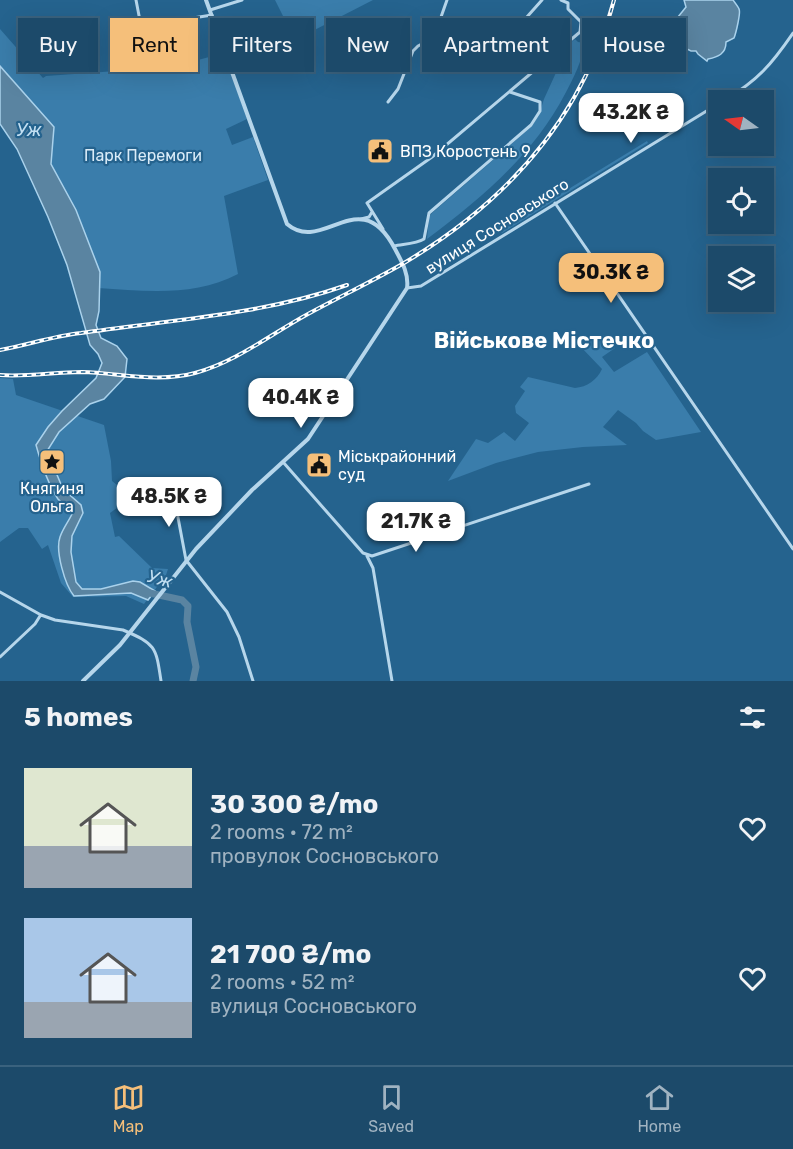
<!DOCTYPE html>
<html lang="en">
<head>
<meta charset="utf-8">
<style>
	:root { --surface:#1c4a6a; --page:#255170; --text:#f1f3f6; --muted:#a0b3c1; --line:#3a627e; --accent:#f5bf7a }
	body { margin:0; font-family:Rubik,sans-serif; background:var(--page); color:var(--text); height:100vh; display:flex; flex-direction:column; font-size:22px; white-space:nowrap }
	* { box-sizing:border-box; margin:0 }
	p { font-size:20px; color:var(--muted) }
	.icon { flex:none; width:33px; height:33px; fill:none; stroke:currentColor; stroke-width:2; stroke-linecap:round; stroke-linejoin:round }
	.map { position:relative; height:681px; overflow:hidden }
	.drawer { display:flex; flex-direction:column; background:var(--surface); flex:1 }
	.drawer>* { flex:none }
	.guide { position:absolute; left:18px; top:18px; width:758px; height:54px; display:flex; gap:12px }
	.needle { width:39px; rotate:284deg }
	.buttons { position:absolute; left:708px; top:90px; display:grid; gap:12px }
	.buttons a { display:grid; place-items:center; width:66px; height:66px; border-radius:0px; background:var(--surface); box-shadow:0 6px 24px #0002,0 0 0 2px var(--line); font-size:30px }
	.price { position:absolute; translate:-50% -51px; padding:0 14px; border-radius:12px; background:#fff; color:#222; font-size:20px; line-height:39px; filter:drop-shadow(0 2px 3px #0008) }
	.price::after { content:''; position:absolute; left:50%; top:36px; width:18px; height:14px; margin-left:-9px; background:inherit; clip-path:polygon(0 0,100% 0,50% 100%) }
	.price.selected { background:var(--accent); color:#111 }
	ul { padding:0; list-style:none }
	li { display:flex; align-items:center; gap:18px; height:150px; padding:0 24px }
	li span { display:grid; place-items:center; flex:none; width:168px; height:120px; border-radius:0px; color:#555 }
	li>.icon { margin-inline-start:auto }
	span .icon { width:72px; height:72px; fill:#fffc; stroke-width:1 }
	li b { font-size:26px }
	h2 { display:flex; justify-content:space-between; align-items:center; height:72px; padding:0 24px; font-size:26px }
	.tag { padding:0 21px; border-radius:0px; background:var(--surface); box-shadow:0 6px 24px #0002,0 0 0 2px var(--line); font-size:21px; line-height:54px }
	.tag.selected { background:var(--accent); color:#111 }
	.tab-bar { display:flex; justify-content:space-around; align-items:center; height:84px; border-top:2px solid var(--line); background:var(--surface); font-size:16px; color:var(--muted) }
	.tab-bar a { display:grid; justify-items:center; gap:3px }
	.tab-bar .selected { color:var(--accent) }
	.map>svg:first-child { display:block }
	.green { fill:#3a7dab }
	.water { fill:#5a84a1; stroke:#aad2ec; stroke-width:1.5 }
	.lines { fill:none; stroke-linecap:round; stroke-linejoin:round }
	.river { stroke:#5a84a1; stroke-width:7 }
	.minor { stroke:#b6d6eb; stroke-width:3 }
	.tertiary { stroke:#b6d6eb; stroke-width:4 }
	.rail-casing { stroke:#fff; stroke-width:4 }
	.rail { stroke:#25638e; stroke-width:1.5; stroke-dasharray:4.5; stroke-linecap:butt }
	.labels { text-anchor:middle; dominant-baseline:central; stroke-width:4.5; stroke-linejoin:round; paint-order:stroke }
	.poi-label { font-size:16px; fill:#fff; stroke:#25638e; text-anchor:start }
	.park-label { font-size:16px; fill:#daecf8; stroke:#25638e }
	.street-label { font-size:16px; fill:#fff; stroke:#25638e }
	.water-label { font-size:18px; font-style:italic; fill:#c2dff2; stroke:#25638e }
	.district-label { font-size:22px; font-weight:bold; fill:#fff; stroke:#25638e }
</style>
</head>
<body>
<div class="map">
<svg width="793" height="681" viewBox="0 0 793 681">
	<rect width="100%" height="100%" fill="#25638e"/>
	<path class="green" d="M275,0H373L295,40Z
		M0,29L43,78L46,76L172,67L224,53L247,119L226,129L232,145L253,137L268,180L224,196L238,274C195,297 145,291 98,288L100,272L76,210L51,164L54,127L0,66Z
		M575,39L578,42L585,43C582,61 574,77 565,94C533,155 482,198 427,239L429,217L432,213L532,126L539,115L544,99L565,53L562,50Z
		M647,141L648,143L502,233L498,232Z
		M602,335L607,336L615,348L602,357L614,372L647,352L701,432L656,440L643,431L636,423L618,410L603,427L627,445L583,447L538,452L496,463L448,481L476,439L488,443L504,432L515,441L529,423L516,413L515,406L525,391L520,387L528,377L575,388C587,387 597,380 602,369L579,345L594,336Z
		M0,378L13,379L16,395L104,425L111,461L112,481L133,498V501L125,502L110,513L115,537L119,536L152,568L168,569L166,575L144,604L126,596L73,597L61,583L48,545L42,549L28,528H19L0,542Z"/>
	<path class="water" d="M684,0H733C733,0 739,8 739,9C741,12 736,33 734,38L726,42C726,54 718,57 708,59L707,61L698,54L696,51H691L677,44L674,34L680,26L678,17L686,7Z
		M0,66L54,127L51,164L76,210L100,272L99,311L96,325L101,338L117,346L127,359L125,377L104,399L90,404L59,432L47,451L63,489L81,505L83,513L72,536L71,552L76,582L82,589H101L133,581L140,582L155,591L148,600L131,593L74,596C65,585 55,551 60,537C63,528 69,521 73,512C69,506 62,504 58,499C48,484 41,463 36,445L48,427L62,411L96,378L102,363L98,354L90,345L67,265L48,217L17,149L0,124Z"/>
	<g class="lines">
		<path class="river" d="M145,592L182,600L188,606L187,622L196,667L193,681"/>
		<path class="minor" d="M210,10L242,0
			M113,29H123L212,15
			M487,62L542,0
			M117,63L123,44L141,26L136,0
			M725,100C758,80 771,65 793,33
			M388,102L398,89L413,51L418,46L431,39L435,34L447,0
			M555,203L793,549
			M361,219L369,217L372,212
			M383,229L367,203L432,157L580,32L581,22L568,9V3L561,0
			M394,246C403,244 416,244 424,239L429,213L531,125L540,111V102L510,92
			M407,288L421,286L718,104
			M283,462L363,553L372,556L589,484
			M173,491L186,560L227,612L239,637L253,681
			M367,556L373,568L392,681
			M0,592L41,615L55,620L123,630C156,644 156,647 161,681
			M0,657L35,624L40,616"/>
		<path class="tertiary" d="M83,681L120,645L196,549L252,490L308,439L407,288C409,274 402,262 395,249C360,181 323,255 287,224L206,0"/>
		<defs>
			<path id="rail" d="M0,350C27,345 54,336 81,333C170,320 262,315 347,285
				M0,375C28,377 54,372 82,372C120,373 157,383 195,373C236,362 271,334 308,314C339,297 373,281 404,263C507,202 583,117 614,0"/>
		</defs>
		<use href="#rail" class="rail-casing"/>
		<use href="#rail" class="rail"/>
	</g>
	<defs>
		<symbol id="civic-square" viewBox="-11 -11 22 22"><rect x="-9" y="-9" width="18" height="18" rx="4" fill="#f5bf7a" stroke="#25638e"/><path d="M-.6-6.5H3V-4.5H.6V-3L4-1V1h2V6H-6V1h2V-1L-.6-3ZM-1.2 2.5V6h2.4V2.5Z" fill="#111"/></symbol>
		<symbol id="sight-square" viewBox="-11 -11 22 22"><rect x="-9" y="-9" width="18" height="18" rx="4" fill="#f5bf7a" stroke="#25638e"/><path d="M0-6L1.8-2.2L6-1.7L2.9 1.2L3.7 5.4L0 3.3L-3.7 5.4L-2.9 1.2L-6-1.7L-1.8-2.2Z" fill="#111"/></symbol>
	</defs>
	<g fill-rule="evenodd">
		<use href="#civic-square" x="365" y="136" width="30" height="30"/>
		<use href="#sight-square" x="37" y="447" width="30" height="30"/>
		<use href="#civic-square" x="304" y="450" width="30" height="30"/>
	</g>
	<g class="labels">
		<g class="poi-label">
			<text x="400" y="151">ВПЗ Коростень 9</text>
			<text x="338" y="456">Міськрайонний<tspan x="338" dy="18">суд</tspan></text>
			<text x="52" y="488" text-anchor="middle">Княгиня<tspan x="52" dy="18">Ольга</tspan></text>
		</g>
		<g class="park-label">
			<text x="143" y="155">Парк Перемоги</text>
		</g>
		<g class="street-label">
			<text transform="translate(497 226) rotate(-32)">вулиця Сосновського</text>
		</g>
		<g class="water-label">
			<text x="29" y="130">Уж</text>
			<text transform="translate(160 579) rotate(15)">Уж</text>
		</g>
		<g class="district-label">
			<text x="544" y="340">Військове Містечко</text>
		</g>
	</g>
</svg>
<div class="buttons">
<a><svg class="needle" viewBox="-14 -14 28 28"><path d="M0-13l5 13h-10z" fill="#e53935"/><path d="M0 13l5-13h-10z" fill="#a0b3c1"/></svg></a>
<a><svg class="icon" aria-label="locate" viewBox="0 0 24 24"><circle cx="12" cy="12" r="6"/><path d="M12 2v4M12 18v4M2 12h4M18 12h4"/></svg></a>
<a><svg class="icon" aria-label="layers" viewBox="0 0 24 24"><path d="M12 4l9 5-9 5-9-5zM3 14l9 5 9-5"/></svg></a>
</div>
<b class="price" style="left:631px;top:144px">43.2K ₴</b>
<b class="price selected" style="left:611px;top:304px">30.3K ₴</b>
<b class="price" style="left:301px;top:429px">40.4K ₴</b>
<b class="price" style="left:169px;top:528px">48.5K ₴</b>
<b class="price" style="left:416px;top:553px">21.7K ₴</b>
<div class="guide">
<a class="tag">Buy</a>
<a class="tag selected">Rent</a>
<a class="tag">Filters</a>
<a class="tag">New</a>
<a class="tag">Apartment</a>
<a class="tag">House</a>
</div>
</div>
<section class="drawer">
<h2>5 homes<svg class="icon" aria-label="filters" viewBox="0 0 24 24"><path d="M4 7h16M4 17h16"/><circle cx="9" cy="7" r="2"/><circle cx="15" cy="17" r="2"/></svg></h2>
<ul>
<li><span style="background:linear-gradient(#dfe7d0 65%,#9aa5b1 0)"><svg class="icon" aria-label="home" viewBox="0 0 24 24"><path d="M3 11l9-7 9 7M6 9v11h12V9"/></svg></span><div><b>30 300 ₴/mo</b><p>2 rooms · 72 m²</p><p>провулок Сосновського</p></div><svg class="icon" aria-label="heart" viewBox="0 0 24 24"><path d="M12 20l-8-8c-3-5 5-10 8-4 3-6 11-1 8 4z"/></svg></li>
<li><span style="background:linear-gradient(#a9c7e8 70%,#9aa5b1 0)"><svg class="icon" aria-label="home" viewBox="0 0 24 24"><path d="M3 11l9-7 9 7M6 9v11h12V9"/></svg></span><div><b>21 700 ₴/mo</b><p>2 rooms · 52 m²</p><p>вулиця Сосновського</p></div><svg class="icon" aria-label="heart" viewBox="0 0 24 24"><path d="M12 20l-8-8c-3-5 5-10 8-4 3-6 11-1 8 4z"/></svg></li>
</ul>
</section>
<nav class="tab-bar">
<a class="selected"><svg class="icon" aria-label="map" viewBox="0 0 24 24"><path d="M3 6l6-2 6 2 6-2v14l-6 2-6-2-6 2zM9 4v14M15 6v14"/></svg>Map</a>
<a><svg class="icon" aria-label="saved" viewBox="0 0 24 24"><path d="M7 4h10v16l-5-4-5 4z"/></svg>Saved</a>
<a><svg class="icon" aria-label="home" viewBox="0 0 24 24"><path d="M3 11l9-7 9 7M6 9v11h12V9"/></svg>Home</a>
</nav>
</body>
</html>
